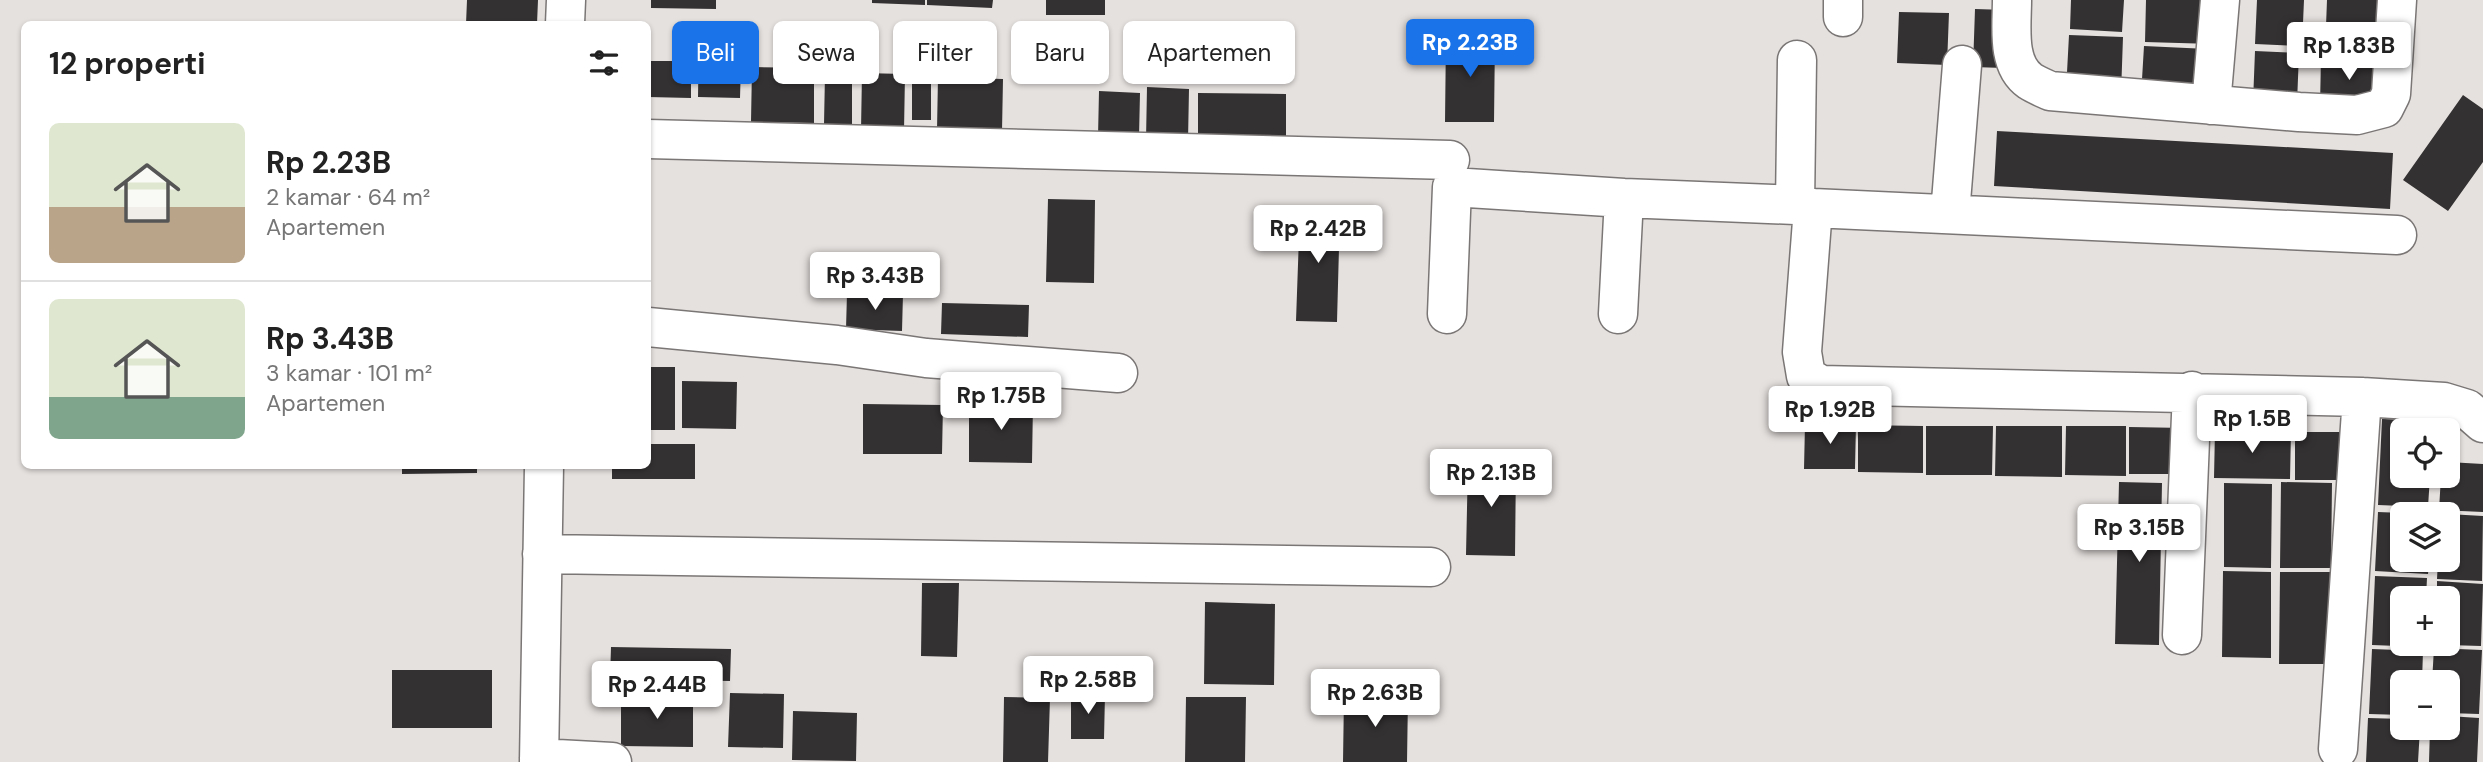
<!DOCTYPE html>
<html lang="id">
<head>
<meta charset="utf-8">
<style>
	:root { --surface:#fff; --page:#f6f6f6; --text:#222; --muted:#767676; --line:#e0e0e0; --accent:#1a73e8 }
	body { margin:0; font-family:"DM Sans",sans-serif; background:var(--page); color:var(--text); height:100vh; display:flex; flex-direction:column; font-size:26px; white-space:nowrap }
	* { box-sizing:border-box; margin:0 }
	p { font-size:23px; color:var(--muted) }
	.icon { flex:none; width:38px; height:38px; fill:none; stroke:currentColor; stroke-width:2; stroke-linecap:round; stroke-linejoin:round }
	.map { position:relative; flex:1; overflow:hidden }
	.drawer { position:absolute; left:21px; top:21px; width:630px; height:448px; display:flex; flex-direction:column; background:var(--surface); border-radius:10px; box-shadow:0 2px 5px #0004 }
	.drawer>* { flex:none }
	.top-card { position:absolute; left:672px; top:21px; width:665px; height:63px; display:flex; gap:14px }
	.controls { position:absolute; left:2390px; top:418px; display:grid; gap:14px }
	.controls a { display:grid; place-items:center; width:70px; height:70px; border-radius:10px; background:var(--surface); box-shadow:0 2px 5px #0004; font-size:35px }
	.price { position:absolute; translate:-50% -60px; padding:0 16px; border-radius:7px; background:#fff; color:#222; font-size:23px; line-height:46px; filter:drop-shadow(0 2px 4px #0008) }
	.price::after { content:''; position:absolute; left:50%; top:42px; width:21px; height:16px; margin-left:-10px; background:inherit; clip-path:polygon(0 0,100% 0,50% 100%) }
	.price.selected { background:var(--accent); color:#fff }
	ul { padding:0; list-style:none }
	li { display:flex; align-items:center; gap:21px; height:175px; padding:0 28px }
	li+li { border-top:2px solid var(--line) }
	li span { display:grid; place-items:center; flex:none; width:196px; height:140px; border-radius:10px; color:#555 }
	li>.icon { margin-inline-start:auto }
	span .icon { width:84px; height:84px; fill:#fffc; stroke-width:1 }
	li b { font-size:30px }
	h2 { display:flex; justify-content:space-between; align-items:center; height:84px; padding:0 28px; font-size:30px }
	.chip { padding:0 24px; border-radius:10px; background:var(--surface); box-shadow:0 2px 5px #0004; font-size:24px; line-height:63px }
	.chip.selected { background:var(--accent); color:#fff }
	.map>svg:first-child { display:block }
	.building { fill:#343132 }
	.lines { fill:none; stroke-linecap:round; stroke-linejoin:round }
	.minor-casing { stroke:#7a7675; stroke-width:41 }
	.minor { stroke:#fff; stroke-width:38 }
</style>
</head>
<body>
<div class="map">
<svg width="2483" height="762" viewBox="0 0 2483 762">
	<rect width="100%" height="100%" fill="#e5e1df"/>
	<path class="building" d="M467,0H538L537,24H466Z
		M651,0H716V9L651,8Z
		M872,0H925V5L872,3Z
		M927,0H993L992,8L927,5Z
		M1046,0H1105V15H1046Z
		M2071,0H2124L2122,32L2070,29Z
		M2146,0H2214L2213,44L2145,42Z
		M2257,0H2304L2302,46L2255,44Z
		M2327,0H2388L2386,55L2325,52Z
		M1975,9L2007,10L2004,68L1973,67Z
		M1899,12L1949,13L1947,65L1897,63Z
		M699,29H742L740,98L698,97Z
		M1446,35L1495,36L1494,122H1445Z
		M2069,35L2123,37L2121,94L2066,91Z
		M2144,46L2208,49L2206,98L2141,96Z
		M2255,51L2299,53L2297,103L2253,102Z
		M2321,56L2378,57V107L2320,106Z
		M648,61H691V98L648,97Z
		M752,67L814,68V123L751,122Z
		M862,73L905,74L904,131L861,130Z
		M825,74H852V125L824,124Z
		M912,76H931V120H912Z
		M938,77L1003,79L1002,131L937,130Z
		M1147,87L1189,89L1188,141L1146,140Z
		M1099,91L1140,93L1139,137H1098Z
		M1198,93L1286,94V145L1198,144Z
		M2463,95L2483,109V162L2448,211L2403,180Z
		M1997,131L2393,153L2390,209L1994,186Z
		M1048,199L1095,200L1094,283L1046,282Z
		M1300,208L1340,210L1337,322L1296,321Z
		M847,293L903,294L902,331L846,329Z
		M942,303L1029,305L1028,337L941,334Z
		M648,367H675V430H648Z
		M682,381L737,382L736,429L682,428Z
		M969,402L1033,403L1032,463L969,462Z
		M863,404L943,405L942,454H863Z
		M2382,419L2432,421V430H2403V476H2430L2428,507L2378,505Z
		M1805,424H1856L1855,469H1804Z
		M1858,425L1923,426V473L1858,472Z
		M1926,426H1993L1992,475H1926Z
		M1996,426H2062V477L1995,476Z
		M2066,426H2126V476L2065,475Z
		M2129,427L2186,428V474H2129Z
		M2215,430L2291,431L2290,479L2214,478Z
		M2295,432H2355L2354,480H2295Z
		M648,444H695V479H612V466H648Z
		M1468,462L1516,463L1515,556L1466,555Z
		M2448,462L2483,464V512L2439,510L2441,476H2448Z
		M402,466H477V473L402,474Z
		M2119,482L2162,483L2159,645L2115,644Z
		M2281,482L2332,483L2331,568H2280Z
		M2224,483L2272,484L2271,568L2224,567Z
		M2378,512L2403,513V560H2429L2428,574L2375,571Z
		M2448,514L2483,516L2482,581L2437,579L2438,560H2448Z
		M2223,571L2271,572V658L2222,657Z
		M2280,572H2331L2330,664H2279Z
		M2375,576L2427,578L2426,598H2403V644H2424V647L2372,645Z
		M2437,581L2483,584L2481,646L2448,645V598H2437Z
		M922,583H959L957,657L921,656Z
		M1205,602L1275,604L1274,685L1204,684Z
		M611,647L731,649L730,681L610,679Z
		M2434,648L2482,650L2479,714L2448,713V682H2432Z
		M2372,649L2423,651L2422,682H2403V715L2369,714Z
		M392,670H492V728H392Z
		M730,693L784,694L783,748L728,747Z
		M1071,693L1105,694L1104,739H1071Z
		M621,695L693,697V747L621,746Z
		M1344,695L1408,696L1407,762H1343Z
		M1004,697L1050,698L1048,762H1003Z
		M1186,697H1246L1245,762H1185Z
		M793,711L857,713L856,761L792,760Z
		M2448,716L2479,718L2477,762H2429L2430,728H2448Z
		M2368,718L2403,719V728H2420L2418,762H2366Z"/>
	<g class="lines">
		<defs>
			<path id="minor" d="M2012,0C2012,26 2006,64 2030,81C2036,85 2044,88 2050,91L2299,112L2357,115L2384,108L2391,94L2397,0
				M1843,17V0
				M565,24L566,0
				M2211,105L2220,0
				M648,139L1450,160
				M1795,205L1797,60
				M1813,208L2397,235
				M1950,214L1962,65
				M1447,314L1452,187L1624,198L1795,205L1813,208L1802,352L1806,376L1821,385L2362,397L2444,402L2467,409L2483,423
				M1618,314L1624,198
				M648,327L837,345L926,358L1118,373
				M542,554L1431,567
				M2182,635L2192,391
				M2338,749L2362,397
				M539,758L612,762
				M539,762L544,466"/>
		</defs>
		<use href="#minor" class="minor-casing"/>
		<use href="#minor" class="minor"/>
	</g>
</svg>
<div class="controls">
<a><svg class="icon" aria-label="locate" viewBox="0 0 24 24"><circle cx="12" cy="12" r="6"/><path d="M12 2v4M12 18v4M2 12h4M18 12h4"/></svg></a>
<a><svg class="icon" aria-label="layers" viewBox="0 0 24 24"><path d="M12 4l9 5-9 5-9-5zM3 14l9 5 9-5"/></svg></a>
<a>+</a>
<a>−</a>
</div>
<b class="price selected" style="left:1470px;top:79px">Rp 2.23B</b>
<b class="price" style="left:2349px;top:82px">Rp 1.83B</b>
<b class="price" style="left:1318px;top:265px">Rp 2.42B</b>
<b class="price" style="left:875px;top:312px">Rp 3.43B</b>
<b class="price" style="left:1001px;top:432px">Rp 1.75B</b>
<b class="price" style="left:1830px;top:446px">Rp 1.92B</b>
<b class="price" style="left:2252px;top:455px">Rp 1.5B</b>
<b class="price" style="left:1491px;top:509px">Rp 2.13B</b>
<b class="price" style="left:2139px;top:564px">Rp 3.15B</b>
<b class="price" style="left:1088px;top:716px">Rp 2.58B</b>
<b class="price" style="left:657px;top:721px">Rp 2.44B</b>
<b class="price" style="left:1375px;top:729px">Rp 2.63B</b>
<div class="top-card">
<a class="chip selected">Beli</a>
<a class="chip">Sewa</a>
<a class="chip">Filter</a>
<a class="chip">Baru</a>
<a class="chip">Apartemen</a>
</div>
<section class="drawer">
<h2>12 properti<svg class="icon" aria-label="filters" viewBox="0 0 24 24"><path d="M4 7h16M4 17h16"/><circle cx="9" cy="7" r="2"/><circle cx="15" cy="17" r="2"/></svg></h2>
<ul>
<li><span style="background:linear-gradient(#dfe7d0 60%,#b9a48a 0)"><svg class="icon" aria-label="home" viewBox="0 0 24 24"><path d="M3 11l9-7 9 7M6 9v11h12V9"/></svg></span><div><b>Rp 2.23B</b><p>2 kamar · 64 m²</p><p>Apartemen</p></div></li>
<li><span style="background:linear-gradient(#dfe7d0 70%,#7fa58c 0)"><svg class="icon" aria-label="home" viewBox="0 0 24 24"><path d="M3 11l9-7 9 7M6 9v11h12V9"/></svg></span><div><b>Rp 3.43B</b><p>3 kamar · 101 m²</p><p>Apartemen</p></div></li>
</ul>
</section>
</div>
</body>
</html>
